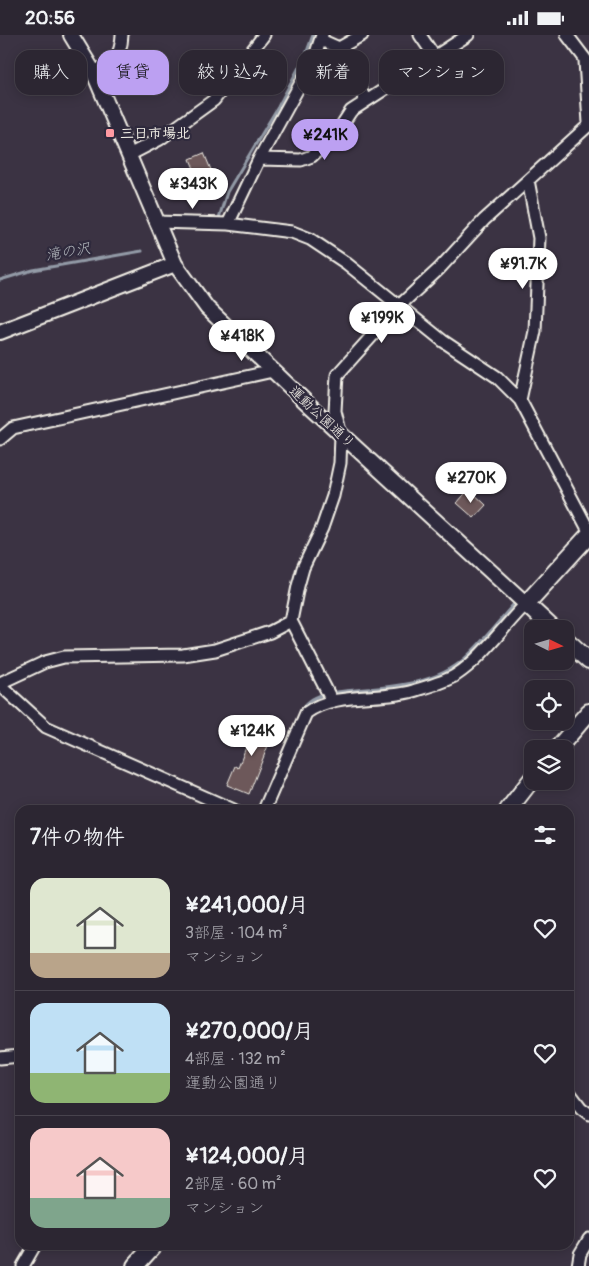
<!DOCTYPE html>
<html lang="ja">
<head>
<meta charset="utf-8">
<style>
	:root { --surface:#2c2632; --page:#342e3a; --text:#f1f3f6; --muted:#a6a5ac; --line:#48434d; --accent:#bca0f2 }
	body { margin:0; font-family:Pangolin,"Klee One",sans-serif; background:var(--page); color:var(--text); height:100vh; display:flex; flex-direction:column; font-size:19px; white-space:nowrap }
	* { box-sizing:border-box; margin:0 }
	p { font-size:16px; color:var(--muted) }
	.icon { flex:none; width:28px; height:28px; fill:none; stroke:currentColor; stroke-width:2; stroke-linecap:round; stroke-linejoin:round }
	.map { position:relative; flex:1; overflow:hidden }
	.side { position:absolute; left:15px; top:770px; width:559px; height:445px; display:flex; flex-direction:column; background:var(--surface); border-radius:15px; box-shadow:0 2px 12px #0003,0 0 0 1px var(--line) }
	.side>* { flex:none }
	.guide { position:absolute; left:15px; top:15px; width:560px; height:45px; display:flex; gap:10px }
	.needle { width:32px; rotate:95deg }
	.fabs { position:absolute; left:524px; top:585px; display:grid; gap:10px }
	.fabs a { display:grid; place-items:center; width:50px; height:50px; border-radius:10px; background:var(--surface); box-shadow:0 2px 12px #0003,0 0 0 1px var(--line); font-size:25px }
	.price { position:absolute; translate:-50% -42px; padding:0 11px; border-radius:18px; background:#fff; color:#222; font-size:16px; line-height:32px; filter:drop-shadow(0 1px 2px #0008) }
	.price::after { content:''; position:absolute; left:50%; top:30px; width:15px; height:11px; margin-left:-8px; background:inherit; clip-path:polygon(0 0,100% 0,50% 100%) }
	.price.selected { background:var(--accent); color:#111 }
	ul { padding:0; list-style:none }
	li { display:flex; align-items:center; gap:15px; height:125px; padding:0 15px }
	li+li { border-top:1px solid var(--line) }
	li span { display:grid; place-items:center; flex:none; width:140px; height:100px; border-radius:15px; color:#555 }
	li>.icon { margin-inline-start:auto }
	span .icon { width:60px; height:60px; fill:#fffc; stroke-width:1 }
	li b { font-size:21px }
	h2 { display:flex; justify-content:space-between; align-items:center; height:60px; padding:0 15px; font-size:21px }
	.tag { padding:0 18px; border-radius:15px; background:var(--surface); box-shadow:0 2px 12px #0003,0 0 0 1px var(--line); font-size:18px; line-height:45px }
	.tag.selected { background:var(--accent); color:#111 }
	.status { display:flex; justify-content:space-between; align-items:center; height:35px; padding:0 25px; background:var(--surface); direction:ltr }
	.status svg { height:14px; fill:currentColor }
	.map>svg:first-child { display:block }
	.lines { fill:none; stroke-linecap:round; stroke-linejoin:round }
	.stream { stroke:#939ba7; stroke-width:3 }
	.building { fill:#6d595a; stroke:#f4f1e8 }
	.minor-casing { stroke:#f4f1e8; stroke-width:15 }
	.tertiary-casing { stroke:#f4f1e8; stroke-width:18 }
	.secondary-casing { stroke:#f4f1e8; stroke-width:20 }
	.minor { stroke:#2f2a3d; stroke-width:11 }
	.tertiary { stroke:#2f2a3d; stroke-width:14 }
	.secondary { stroke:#2f2a3d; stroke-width:16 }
	.poi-dot { fill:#ff9aa2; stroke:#2f2a3d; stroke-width:2 }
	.labels { text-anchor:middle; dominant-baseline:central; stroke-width:4.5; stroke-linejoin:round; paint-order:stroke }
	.poi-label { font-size:14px; font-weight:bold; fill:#f4f1e8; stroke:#2f2a3d; text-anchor:start }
	.street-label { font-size:14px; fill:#f4f1e8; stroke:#2f2a3d }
	.water-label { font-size:15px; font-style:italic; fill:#b3b8bd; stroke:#2f2a3d }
</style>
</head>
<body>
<div class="status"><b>20:56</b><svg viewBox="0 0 49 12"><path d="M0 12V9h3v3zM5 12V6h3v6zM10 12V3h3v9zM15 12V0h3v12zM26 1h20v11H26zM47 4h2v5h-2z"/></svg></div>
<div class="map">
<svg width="589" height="1231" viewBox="0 0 589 1231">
	<rect width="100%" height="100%" fill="#3b3343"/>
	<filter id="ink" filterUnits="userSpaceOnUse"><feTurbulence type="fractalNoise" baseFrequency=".02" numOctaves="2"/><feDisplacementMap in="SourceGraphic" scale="10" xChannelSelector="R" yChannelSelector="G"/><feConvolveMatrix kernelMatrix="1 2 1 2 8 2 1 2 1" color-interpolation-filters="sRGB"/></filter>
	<g filter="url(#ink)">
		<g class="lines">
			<path class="stream" d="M219,183L227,157L278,72L306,19L313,0
				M0,245L33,235L142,216
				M337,657C377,652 432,653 464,624C482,608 497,588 513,570
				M300,678C305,667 313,663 324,659
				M269,749L297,686"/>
		</g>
		<path class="building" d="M204,118L216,147L202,153L190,124Z
			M469,454L486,470L474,483L457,468Z
			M262,681L273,686L267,702L271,703L249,759L227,750L235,731L238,733L248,707L244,706L249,694L255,697Z"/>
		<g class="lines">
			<defs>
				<path id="minor" d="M420,0L435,22
					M567,0L589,29
					M321,5L339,13L366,66
					M339,13L362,0
					M585,26L589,88
					M93,36C114,30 121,21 122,0
					M129,120L160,104L214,65L264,0
					M259,124L301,125L312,121L336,99L351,76L468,0
					M156,187L228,189L292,197L310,204L346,228L443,306L497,342L520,365L589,496
					M228,189L259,124L314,24L322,0
					M520,365L535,296L539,203L528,145
					M0,404L13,393L273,336
					M0,648L45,627L64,622L183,620L215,615L270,597L291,586
					M0,650L46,692L234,775
					M332,666L291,586L298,551L303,533L322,493L333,461L340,428L341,400L335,376L337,340L399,271L439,234L484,185L589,90
					M264,775L306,678C336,656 378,666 413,656C426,652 445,647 456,640C483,622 503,592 526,569
					M0,1023L20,1021
					M569,1057L581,1073L589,1079
					M23,1231L35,1210
					M578,1231L580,1219L589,1204"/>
				<path id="tertiary" d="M71,0L93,36L175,229L207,273L307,368L526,569
					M0,297L175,229"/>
				<path id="secondary" d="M553,594L526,569L589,500
					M565,604L589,626
					M557,714L589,677
					M508,775L532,744
					M135,1231L154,1210"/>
			</defs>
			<use href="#minor" class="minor-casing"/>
			<use href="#tertiary" class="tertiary-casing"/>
			<use href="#secondary" class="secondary-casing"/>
			<use href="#minor" class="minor"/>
			<use href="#tertiary" class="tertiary"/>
			<use href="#secondary" class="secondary"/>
		</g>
	</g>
	<rect class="poi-dot" x="105" y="93" width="10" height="10" rx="2.5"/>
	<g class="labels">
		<g class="poi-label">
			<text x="120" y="98">三日市場北</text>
		</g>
		<g class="street-label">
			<text transform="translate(322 382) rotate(43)">運動公園通り</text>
		</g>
		<g class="water-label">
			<text transform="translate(68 217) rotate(-10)">滝の沢</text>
		</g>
	</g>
</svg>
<div class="fabs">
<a><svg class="needle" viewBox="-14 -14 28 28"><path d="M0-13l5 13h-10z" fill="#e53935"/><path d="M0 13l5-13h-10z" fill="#a6a5ac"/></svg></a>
<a><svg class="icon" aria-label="locate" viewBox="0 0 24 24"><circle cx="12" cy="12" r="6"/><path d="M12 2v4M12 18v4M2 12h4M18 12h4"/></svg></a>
<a><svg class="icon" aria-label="layers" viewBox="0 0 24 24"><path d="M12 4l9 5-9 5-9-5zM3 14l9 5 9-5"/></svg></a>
</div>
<b class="price selected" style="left:325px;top:126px">¥241K</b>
<b class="price" style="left:193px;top:175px">¥343K</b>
<b class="price" style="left:523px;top:255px">¥91.7K</b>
<b class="price" style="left:382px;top:309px">¥199K</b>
<b class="price" style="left:242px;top:327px">¥418K</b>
<b class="price" style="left:471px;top:469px">¥270K</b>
<b class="price" style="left:252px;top:722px">¥124K</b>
<div class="guide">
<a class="tag">購入</a>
<a class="tag selected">賃貸</a>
<a class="tag">絞り込み</a>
<a class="tag">新着</a>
<a class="tag">マンション</a>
</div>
<section class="side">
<h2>7件の物件<svg class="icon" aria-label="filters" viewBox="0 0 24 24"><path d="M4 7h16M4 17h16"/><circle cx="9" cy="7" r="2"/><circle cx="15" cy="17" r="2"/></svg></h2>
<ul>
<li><span style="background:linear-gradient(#dfe7d0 75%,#b9a48a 0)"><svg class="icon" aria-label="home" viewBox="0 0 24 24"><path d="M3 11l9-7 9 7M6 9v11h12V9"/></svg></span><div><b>¥241,000/月</b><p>3部屋 · 104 m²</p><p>マンション</p></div><svg class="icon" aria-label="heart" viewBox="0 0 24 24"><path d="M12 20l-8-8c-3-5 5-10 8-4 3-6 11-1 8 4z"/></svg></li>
<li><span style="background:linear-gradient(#bfe0f5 70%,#8fb573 0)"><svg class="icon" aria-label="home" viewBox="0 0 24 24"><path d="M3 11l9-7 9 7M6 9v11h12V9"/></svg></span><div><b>¥270,000/月</b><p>4部屋 · 132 m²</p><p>運動公園通り</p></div><svg class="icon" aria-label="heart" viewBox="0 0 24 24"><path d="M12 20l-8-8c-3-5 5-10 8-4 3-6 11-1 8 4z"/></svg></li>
<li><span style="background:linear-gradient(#f6c9c9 70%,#7fa58c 0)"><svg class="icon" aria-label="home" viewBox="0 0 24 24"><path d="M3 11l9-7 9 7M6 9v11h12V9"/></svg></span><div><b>¥124,000/月</b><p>2部屋 · 60 m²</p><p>マンション</p></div><svg class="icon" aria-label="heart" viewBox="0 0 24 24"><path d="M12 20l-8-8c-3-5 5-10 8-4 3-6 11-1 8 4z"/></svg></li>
</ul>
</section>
</div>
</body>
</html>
